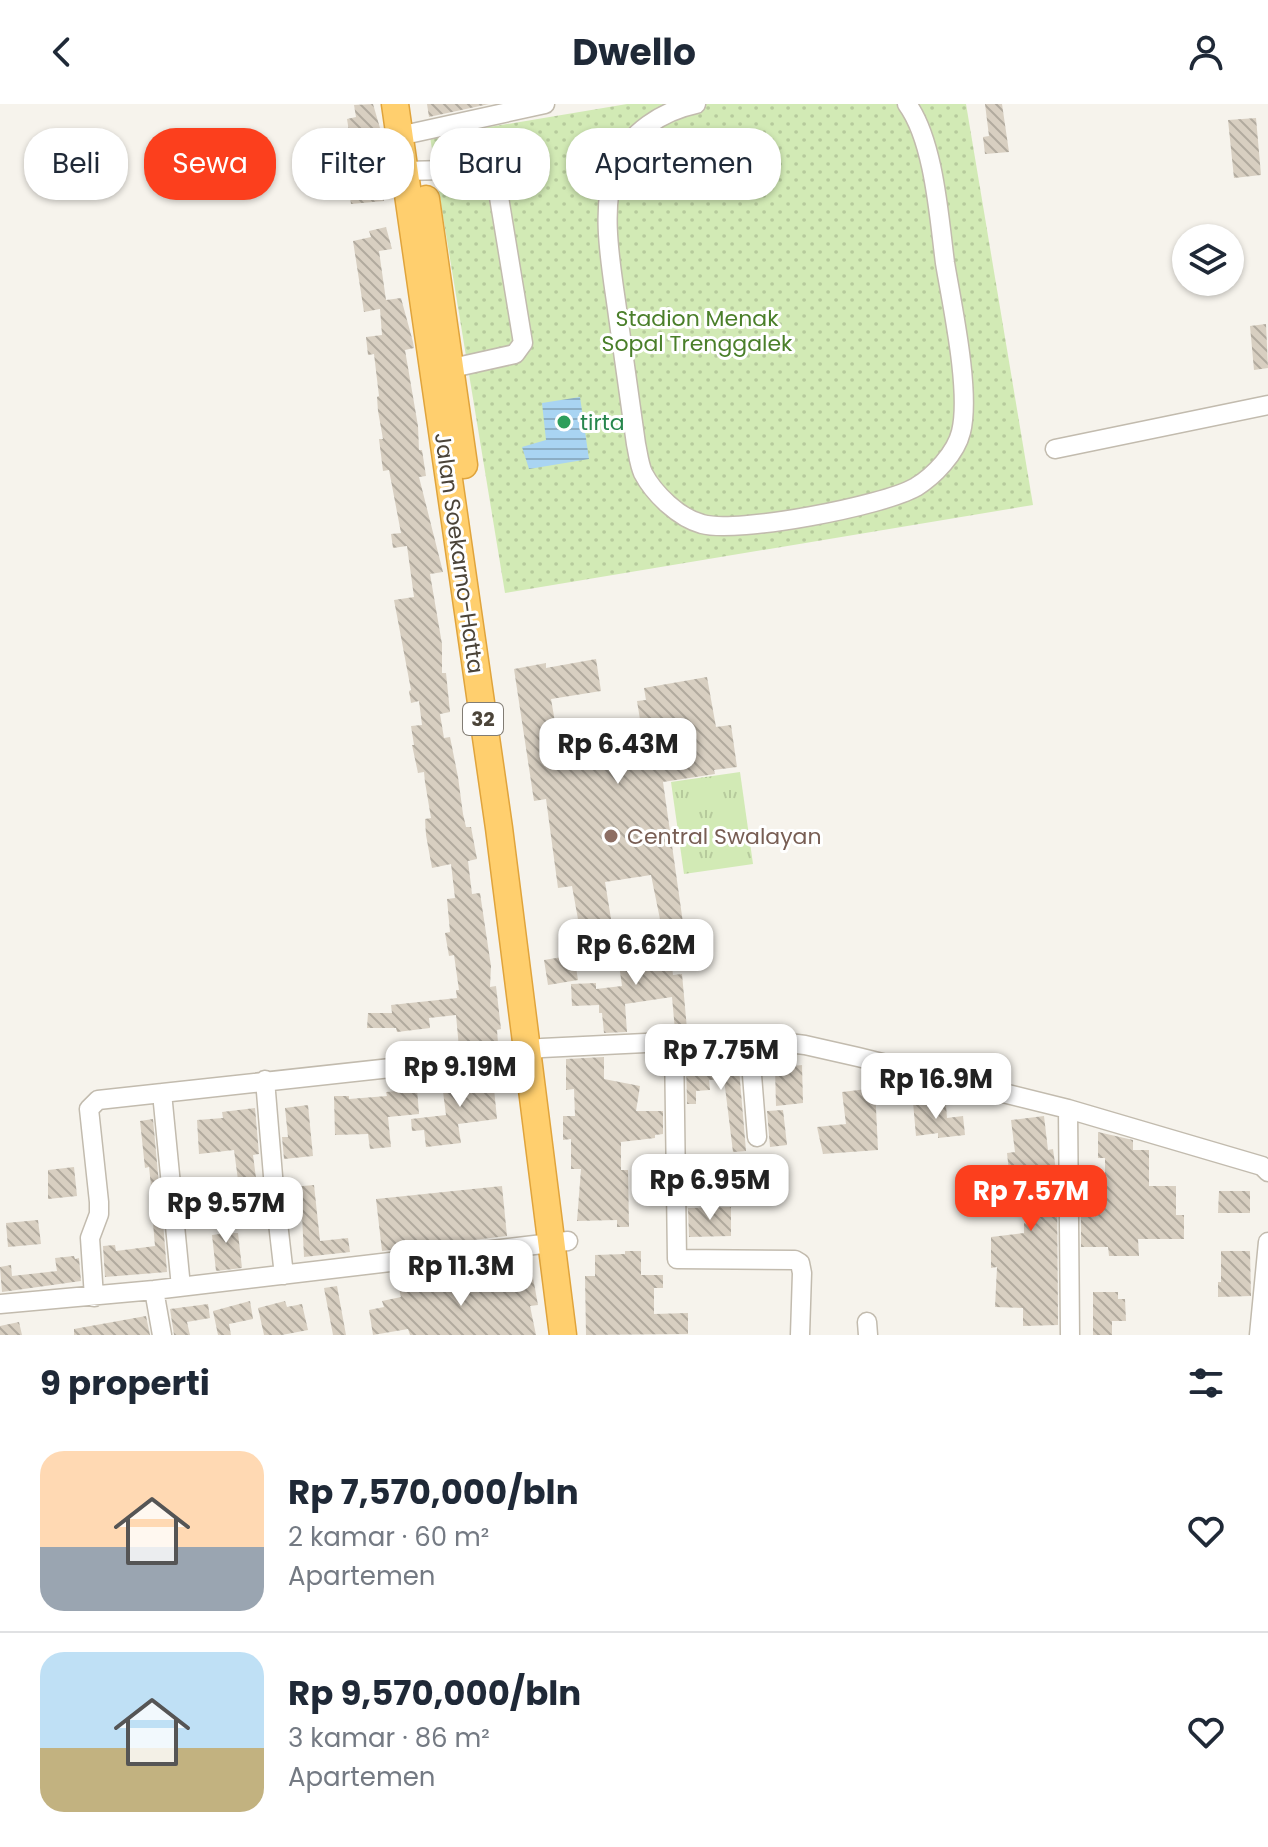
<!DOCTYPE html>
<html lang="id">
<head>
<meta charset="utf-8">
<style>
	:root { --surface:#fff; --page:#f6f6f7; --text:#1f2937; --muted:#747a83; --line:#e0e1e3; --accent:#fc3f1d }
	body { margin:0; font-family:Poppins,sans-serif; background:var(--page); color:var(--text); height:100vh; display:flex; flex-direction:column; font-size:30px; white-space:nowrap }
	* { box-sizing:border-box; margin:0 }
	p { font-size:26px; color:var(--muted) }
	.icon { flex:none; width:44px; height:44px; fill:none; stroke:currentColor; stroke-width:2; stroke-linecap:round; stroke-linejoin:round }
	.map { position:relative; height:1231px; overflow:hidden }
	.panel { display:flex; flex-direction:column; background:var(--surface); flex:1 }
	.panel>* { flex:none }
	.banner { position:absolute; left:24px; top:24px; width:800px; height:72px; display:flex; gap:16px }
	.fabs { position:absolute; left:1172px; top:120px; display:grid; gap:16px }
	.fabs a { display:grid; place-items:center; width:72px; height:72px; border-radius:50%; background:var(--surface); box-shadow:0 2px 6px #0004; font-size:40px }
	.price { position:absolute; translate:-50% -68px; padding:0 18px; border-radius:16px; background:#fff; color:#222; font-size:26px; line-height:52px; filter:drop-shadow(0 2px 4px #0008) }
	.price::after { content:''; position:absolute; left:50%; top:48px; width:24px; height:18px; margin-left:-12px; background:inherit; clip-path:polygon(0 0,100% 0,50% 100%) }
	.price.current { background:var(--accent); color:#fff }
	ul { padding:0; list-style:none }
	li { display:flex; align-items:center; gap:24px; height:200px; padding:0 40px }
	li+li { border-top:2px solid var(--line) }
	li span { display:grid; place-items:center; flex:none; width:224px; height:160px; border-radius:24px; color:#555 }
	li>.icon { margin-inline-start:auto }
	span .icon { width:96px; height:96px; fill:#fffc; stroke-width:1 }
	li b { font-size:34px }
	h2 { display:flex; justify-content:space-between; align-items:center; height:96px; padding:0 40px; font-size:34px }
	.chip { padding:0 28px; border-radius:32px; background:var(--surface); box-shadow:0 2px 6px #0004; font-size:28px; line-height:72px }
	.chip.current { background:var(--accent); color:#fff }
	header { display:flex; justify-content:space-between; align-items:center; height:104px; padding:0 40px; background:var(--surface); font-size:36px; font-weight:700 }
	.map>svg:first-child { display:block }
	.grass { fill:url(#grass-tufts) }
	.park { fill:url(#park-dots) }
	.water { fill:url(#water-rules) }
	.building { fill:url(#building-back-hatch) }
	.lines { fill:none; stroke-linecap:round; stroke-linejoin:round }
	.minor-casing { stroke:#c2bbae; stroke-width:21 }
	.highway-casing { stroke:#e0a43c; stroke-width:29 }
	.minor { stroke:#fff; stroke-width:18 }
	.highway { stroke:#ffcf6e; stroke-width:26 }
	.leisure-dot { fill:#2e9e5b; stroke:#fff; stroke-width:3 }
	.education-dot { fill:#8d6e63; stroke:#fff; stroke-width:3 }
	.labels { text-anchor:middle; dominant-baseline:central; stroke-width:6; stroke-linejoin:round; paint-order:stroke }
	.shield { fill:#fff; stroke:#817c74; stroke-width:2 }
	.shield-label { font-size:20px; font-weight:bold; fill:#4b4439 }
	.park-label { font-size:22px; fill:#4a7f2a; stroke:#fff }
	.leisure-label { font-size:22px; fill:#27864d; stroke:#fff; text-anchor:start }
	.street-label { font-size:22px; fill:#4b4439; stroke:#fff }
	.education-label { font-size:22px; fill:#785e54; stroke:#fff; text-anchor:start }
</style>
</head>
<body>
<header><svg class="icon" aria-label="back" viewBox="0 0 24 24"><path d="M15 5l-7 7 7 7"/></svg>Dwello<svg class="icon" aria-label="person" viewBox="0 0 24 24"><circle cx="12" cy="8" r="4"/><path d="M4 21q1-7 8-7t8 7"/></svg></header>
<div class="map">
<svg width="1268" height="1231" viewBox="0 0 1268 1231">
	<defs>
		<pattern id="grass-tufts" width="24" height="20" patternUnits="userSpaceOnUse" patternTransform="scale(2)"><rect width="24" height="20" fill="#d2eab5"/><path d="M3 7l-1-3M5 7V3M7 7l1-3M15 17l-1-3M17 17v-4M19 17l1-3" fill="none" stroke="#b6ca9c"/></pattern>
		<pattern id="park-dots" width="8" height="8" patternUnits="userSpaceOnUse" patternTransform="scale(2)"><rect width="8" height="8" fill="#d2eab5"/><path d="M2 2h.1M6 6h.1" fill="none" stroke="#b6ca9c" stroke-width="1.8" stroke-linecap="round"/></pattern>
		<pattern id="water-rules" width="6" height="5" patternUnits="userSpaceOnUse" patternTransform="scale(2)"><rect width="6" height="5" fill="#a9d4f2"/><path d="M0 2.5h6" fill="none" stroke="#8caec5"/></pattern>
		<pattern id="building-back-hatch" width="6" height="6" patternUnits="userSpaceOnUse" patternTransform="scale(2)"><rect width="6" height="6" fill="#d8cfc1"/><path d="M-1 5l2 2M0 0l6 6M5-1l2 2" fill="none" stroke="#b1aa9e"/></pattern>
	</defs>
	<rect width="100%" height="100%" fill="#f6f3ec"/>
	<path class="grass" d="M740,668L753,760L684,770L671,678Z"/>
	<path class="park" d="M627,0H966L1033,401L505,489L430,33Z"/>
	<path class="water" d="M580,293L589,355L529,365L522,343L546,336L542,299Z"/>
	<path class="building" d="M373,0L380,24L385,61L381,62L385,79L382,80L384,97L351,100L345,60L354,59L347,15L356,13L354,1Z
		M427,0H489L429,13Z
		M985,0H1002L1009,48L985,50L983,33L989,32Z
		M1256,14L1261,71L1234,74L1228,16Z
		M386,123L392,145L379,147L386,196L401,194L413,238L414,244L405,246L418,322L419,346H422L426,372L419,373L443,468L430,470L442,540V569H446L450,608L440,610L444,634L450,633L458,673L463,710L466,723H471L477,755L468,757L472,790L480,789L491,862L490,883L496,882L501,925L497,926L498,939L459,944L456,911L429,914L430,924L397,928L396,924H367L368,909H392L391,901L457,894L456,886H459L454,851L449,852L445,829L450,828L447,795L455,794L451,760L432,764L426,731L425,715L431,714L425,678L424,668L418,669L412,641H414L411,622L422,621L419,597L411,599L409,587L411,586L394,496L414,493L407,442L393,444L391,430L401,429L389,366L383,367L379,335H383L378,307L377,293L379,292L374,250L368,251L366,233L382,231L380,205L364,208L353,137L371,133L369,127Z
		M1266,220L1268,264L1254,266L1250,222Z
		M596,555L601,587L551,595L560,647L643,634L637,597L646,596L644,584L707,573L716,623L731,621L737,663L714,666L715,670L663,678L684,826L663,830L651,771L605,778L613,827L581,832L572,782L558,784L546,695L534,697L514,565L546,559V564Z
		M669,838L673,871L682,870L687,925L675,926L672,893L625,900L627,928L604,929L602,909H599V901L572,902L571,880L596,879V885L622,882L617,846Z
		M574,851L578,876L548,881L544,856Z
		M604,953V975L640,982L636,1007H663V1030L655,1031V1034L621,1038V1066H628L629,1123H617V1116L577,1117L581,1065H571V1035L563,1036V1012H575L574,985L566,986V955Z
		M738,953L746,1047L733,1048L724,975L709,976L710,986L696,987V1000H687L686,958L712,961V956Z
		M802,961L803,999L776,1002L775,964Z
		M492,964L497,1015L458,1020L461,1039L426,1043L424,1026L412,1027L411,1015L446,1011L442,980L471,977L469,967Z
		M875,984L878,1046L823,1050L817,1023L846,1020L842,988Z
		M417,985L419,1010L388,1013L391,1043L370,1045L368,1030L335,1031L334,992H349V995L387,992L386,988Z
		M927,997V1003L946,1001L947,1014L963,1012L965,1031L938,1034V1029L916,1032L913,998Z
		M308,1001L313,1052L284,1055L282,1033H288L285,1004Z
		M255,1004L259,1050L253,1051L256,1074H261L263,1097L236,1100L233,1077L238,1076L234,1046L199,1050L197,1016L223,1014L222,1008Z
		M783,1006L787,1041L770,1043L767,1007Z
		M1044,1012L1048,1046L1053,1045L1057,1074L1058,1221L1023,1222V1204L995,1203L997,1163L991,1164V1133L1024,1129V1119L1027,1120L1024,1088H1030L1027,1064L1009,1067L1007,1049L1015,1048L1011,1016Z
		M153,1015L159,1081L151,1082L149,1063L145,1064L140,1017Z
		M1098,1028L1133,1036V1046H1149V1082H1176V1111H1184V1135H1138L1139,1152H1109L1108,1143H1081V1113H1095V1084H1105V1054H1098Z
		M688,1050H711V1066H688Z
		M74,1063L77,1092L48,1095V1066Z
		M314,1081L320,1137L348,1134L350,1148L304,1153L302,1110L295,1111L292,1083Z
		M502,1082L507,1132L382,1147L376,1095Z
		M1219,1087H1250V1109H1218Z
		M731,1103V1132L689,1133L688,1104Z
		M228,1104L231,1129H238L242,1164L216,1167L212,1131L220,1130L217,1106Z
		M38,1116L41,1140L8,1143L6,1119Z
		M163,1118L167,1168L105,1173L103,1142L115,1141L116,1147L155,1142L153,1119Z
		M625,1147H641V1171H663V1184H654V1210L688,1209V1230L586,1231L585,1172H595V1151L625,1150Z
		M1221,1147H1250L1251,1192L1218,1193V1178H1221Z
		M74,1152L75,1155L79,1154L81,1177L2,1188L0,1163L11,1161L12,1172L57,1167L55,1154Z
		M532,1168L538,1201L530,1202L536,1231H410L408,1225L373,1231L369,1206L384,1203L382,1197L401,1193L399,1185L450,1173L451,1178L483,1173V1176Z
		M337,1182L346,1231H333L324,1184Z
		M1093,1188H1118V1195H1125L1126,1217H1112V1231H1093Z
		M250,1197L253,1215L229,1220L231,1231H218L213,1207Z
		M285,1197L287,1203L302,1200L308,1226L282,1231H264L258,1204Z
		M208,1200L210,1214L187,1218L190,1231H174L170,1205Z
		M146,1212L150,1231H74V1225Z
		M19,1218L22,1231H0V1222Z"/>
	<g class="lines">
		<defs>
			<path id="minor" d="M696,0C663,7 629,28 616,61C599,106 612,166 618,212C624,255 630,297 636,340C638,349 639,360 643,369C654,390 679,414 702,420C737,430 883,402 916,383C934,372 956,349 961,328C971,288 952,201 945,159C939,113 934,37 907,0
				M399,32L545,0
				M404,67L489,65L497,81L523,239L515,250L439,267
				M1055,345L1268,301
				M749,934L757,1033
				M674,939L677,1155L795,1156L800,1159L802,1169L800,1231
				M265,976L274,1084L284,1171
				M162,989L181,1183
				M1068,1005L1262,1062L1268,1068
				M154,1186L162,1231
				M94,1193L90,1134L99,1110V1098L89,1005L98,996L482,954L542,944L749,934L805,941L858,953L1068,1005L1070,1231
				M0,1200L154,1186L568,1137
				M867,1218L868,1231
				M1259,1231L1268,1138"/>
			<path id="highway" d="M395,0L499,724L563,1231
				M426,95L464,361"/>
		</defs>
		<use href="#minor" class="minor-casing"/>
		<use href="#highway" class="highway-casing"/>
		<use href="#minor" class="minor"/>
		<use href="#highway" class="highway"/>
	</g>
	<circle class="leisure-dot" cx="564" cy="318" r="8"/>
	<circle class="education-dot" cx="611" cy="732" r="8"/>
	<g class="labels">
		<rect class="shield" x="463" y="599" width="40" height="32" rx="6"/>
		<g class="shield-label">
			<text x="483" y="615">32</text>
		</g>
		<g class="park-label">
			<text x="697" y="214">Stadion Menak<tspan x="697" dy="25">Sopal Trenggalek</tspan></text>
		</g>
		<g class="leisure-label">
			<text x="580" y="318">tirta</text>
		</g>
		<g class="street-label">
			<text transform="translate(459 449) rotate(82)">Jalan Soekarno-Hatta</text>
		</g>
		<g class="education-label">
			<text x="627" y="732">Central Swalayan</text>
		</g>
	</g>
</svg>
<div class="fabs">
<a><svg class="icon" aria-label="layers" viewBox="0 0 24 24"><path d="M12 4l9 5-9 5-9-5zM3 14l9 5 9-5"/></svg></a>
</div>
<b class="price" style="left:618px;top:682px">Rp 6.43M</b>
<b class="price" style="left:636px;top:883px">Rp 6.62M</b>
<b class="price" style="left:721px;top:988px">Rp 7.75M</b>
<b class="price" style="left:460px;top:1005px">Rp 9.19M</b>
<b class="price" style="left:936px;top:1017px">Rp 16.9M</b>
<b class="price" style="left:710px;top:1118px">Rp 6.95M</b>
<b class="price current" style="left:1031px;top:1129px">Rp 7.57M</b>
<b class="price" style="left:226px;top:1141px">Rp 9.57M</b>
<b class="price" style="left:461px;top:1204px">Rp 11.3M</b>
<div class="banner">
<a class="chip">Beli</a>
<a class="chip current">Sewa</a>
<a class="chip">Filter</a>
<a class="chip">Baru</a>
<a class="chip">Apartemen</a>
</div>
</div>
<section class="panel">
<h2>9 properti<svg class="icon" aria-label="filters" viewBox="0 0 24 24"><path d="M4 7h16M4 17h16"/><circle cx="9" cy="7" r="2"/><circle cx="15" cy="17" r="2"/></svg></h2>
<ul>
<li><span style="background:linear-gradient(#ffd9b3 60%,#9aa5b1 0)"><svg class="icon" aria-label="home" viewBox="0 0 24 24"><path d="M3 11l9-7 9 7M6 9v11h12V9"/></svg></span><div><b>Rp 7,570,000/bln</b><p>2 kamar · 60 m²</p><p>Apartemen</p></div><svg class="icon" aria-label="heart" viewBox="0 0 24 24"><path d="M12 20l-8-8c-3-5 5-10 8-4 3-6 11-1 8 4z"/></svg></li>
<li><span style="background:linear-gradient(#bfe0f5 60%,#c2b280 0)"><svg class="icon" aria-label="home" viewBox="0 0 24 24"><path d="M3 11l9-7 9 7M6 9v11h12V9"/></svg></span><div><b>Rp 9,570,000/bln</b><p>3 kamar · 86 m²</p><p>Apartemen</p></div><svg class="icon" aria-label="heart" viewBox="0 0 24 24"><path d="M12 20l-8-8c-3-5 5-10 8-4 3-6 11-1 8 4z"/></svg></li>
</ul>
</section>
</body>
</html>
